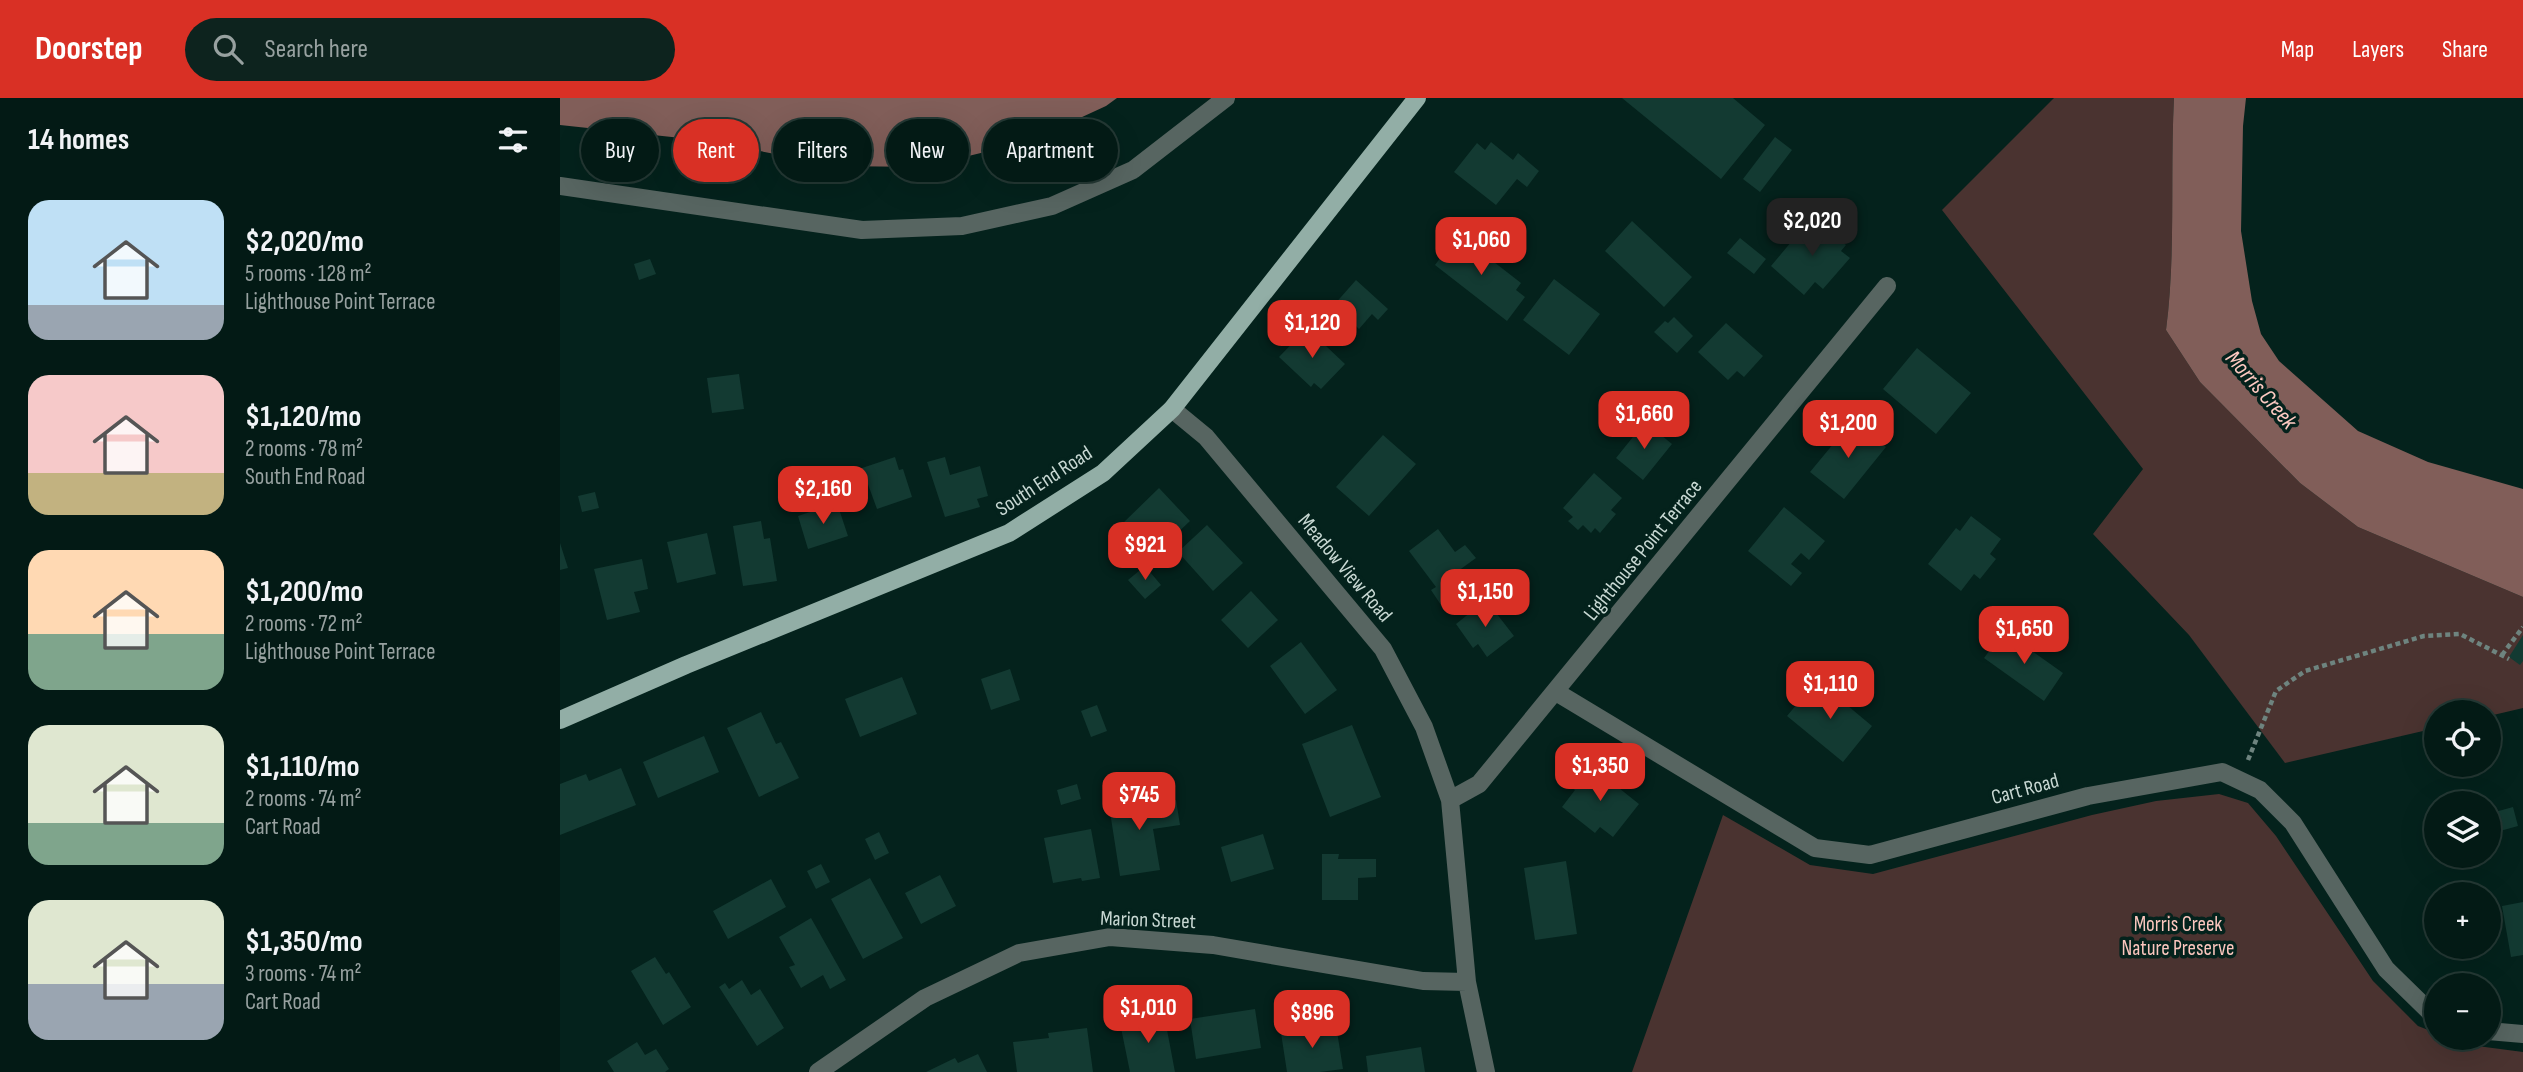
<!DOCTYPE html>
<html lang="en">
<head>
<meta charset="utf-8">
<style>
	:root { --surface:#031a15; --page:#0d231e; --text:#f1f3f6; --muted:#97a1a0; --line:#243834; --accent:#d93025 }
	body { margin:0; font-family:"Sofia Sans Condensed",sans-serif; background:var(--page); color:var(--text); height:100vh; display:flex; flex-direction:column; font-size:26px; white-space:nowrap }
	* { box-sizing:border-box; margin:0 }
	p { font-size:23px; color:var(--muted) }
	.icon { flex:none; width:38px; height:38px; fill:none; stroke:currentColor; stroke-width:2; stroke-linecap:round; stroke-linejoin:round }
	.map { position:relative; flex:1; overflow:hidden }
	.details { display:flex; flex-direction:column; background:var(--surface); width:560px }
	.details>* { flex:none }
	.hud { position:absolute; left:21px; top:21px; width:665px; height:63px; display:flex; gap:14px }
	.tools { position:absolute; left:1864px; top:602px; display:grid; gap:14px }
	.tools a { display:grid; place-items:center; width:77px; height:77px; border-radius:50%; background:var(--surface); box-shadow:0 7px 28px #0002,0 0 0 2px var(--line); font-size:35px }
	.price { position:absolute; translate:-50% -60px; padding:0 16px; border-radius:14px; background:var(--accent); color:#fff; font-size:23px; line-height:46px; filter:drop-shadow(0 2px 4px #0008) }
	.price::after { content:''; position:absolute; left:50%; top:42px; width:21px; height:16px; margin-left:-10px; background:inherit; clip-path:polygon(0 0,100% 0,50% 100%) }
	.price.active { background:#222; color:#fff }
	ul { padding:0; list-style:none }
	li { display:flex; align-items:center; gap:21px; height:175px; padding:0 28px }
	li span { display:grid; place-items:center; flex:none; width:196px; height:140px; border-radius:21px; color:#555 }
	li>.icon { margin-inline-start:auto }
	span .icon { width:84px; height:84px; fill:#fffc; stroke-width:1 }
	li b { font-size:30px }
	h2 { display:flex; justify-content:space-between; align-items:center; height:84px; padding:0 28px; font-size:30px }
	.pill { padding:0 24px; border-radius:32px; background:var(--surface); box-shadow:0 7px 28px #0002,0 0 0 2px var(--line); font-size:24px; line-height:63px }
	.pill.active { background:var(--accent); color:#fff }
	header { display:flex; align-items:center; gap:42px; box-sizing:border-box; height:98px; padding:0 35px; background:var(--accent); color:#fff }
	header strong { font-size:33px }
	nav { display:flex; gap:38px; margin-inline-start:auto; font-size:24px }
	.search { width:490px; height:63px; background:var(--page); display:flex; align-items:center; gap:18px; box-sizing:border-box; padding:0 24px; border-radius:38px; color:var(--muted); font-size:26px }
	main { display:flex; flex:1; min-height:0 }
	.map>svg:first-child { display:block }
	.green { fill:#4a3330 }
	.water { fill:#815e59 }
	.building { fill:#133a32 }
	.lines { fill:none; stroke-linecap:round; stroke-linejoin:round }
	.path { stroke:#6e847f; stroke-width:4.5; stroke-dasharray:5 3.5; stroke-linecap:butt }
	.minor { stroke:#576561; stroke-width:18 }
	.major { stroke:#92aea6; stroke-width:18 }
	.labels { text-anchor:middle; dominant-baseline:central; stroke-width:7; stroke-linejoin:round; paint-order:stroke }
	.street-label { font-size:21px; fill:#c8d8d3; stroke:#04221c }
	.park-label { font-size:21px; fill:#fbc6be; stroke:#04221c }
	.water-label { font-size:23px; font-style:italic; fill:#fecac2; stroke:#04221c }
</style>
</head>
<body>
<header>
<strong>Doorstep</strong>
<div class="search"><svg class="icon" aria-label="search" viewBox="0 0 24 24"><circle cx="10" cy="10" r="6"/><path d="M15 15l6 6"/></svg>Search here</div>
<nav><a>Map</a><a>Layers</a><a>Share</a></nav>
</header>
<main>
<section class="details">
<h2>14 homes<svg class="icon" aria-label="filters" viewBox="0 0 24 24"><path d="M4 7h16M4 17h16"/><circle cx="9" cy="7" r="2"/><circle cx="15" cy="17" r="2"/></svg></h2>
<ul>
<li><span style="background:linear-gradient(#bfe0f5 75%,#9aa5b1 0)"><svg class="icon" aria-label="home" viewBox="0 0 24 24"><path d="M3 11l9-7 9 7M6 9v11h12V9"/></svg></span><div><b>$2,020/mo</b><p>5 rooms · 128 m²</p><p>Lighthouse Point Terrace</p></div></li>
<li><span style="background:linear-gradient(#f6c9c9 70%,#c2b280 0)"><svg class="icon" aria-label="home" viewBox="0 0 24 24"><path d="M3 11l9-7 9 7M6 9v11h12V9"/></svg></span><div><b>$1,120/mo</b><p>2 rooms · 78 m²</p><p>South End Road</p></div></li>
<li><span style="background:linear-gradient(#ffd9b3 60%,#7fa58c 0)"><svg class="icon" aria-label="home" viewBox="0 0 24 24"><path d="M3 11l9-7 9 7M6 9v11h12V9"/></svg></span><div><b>$1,200/mo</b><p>2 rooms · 72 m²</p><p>Lighthouse Point Terrace</p></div></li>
<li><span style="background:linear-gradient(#dfe7d0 70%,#7fa58c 0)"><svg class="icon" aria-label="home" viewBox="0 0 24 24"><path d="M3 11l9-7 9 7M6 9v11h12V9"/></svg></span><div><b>$1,110/mo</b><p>2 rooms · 74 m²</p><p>Cart Road</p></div></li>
<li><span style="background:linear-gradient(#dfe7d0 60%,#9aa5b1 0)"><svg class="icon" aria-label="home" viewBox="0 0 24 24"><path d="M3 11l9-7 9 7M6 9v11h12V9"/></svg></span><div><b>$1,350/mo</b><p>3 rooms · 74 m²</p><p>Cart Road</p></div></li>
</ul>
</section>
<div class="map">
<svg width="1963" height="974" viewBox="0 0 1963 974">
	<rect width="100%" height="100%" fill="#04221c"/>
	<path class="green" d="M1494,0H1614C1610,77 1616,156 1606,232L1640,284L1740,385L1798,429L1963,499V610L1929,618L1928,614H1876V630L1725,665L1629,537L1533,436L1583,371L1382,112Z
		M1659,696L1688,705L1716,738L1813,883L1858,928L1876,935V940H1888L1902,946L1963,954V974H1072L1163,717L1250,767L1313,776L1532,717L1596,703Z"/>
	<path class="water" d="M0,0H557L546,8L470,43L363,69L276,68L149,43L0,27Z
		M1614,0H1686L1683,28L1681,133L1692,203L1701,236L1719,263L1798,333L1868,364L1963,391V499L1798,429L1740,385L1640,284L1606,232C1616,156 1610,77 1614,0Z"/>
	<path class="building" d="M1062,0H1173L1205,27L1161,81Z
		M1215,39L1232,52L1200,94L1183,81Z
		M931,44L953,62L958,55L979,73L967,89L957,81L936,107L894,74L917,45L925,52Z
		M1252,119L1286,147L1281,153L1290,160L1263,191L1255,184L1244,197L1211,168Z
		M1072,123L1132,179L1104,209L1045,153Z
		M898,136L961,185L956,192L965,199L947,223L875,167Z
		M1180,140L1206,161L1194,176L1167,155Z
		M90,161L96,176L79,182L74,166Z
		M994,181L1040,216L1009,257L963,222Z
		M796,182L828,211L818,222L812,216L799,231L789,221L781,229L766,216Z
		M1114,219L1133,238L1117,255L1094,234L1105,223L1108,225Z
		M1166,225L1203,258L1184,279L1177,273L1168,282L1138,254Z
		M747,230L785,266L761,291L754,285L751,289L719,259Z
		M1357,250L1411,295L1376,336L1323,291Z
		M179,276L184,311L152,315L147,280Z
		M1293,322L1326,349L1284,401L1250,374Z
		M1085,324L1112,346L1083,382L1056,360Z
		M823,337L856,366L809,418L776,389Z
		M335,359L339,372L343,371L352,399L317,411L302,370Z
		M385,359L390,377L420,368L428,398L417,401L420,409L385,419L367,364Z
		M1034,375L1062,400L1051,412L1056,416L1040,435L1035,430L1031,435L1023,427L1018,432L1008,423L1013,419L1003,410Z
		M599,390L630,423L592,459L561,427Z
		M35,394L39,410L22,414L18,398Z
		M277,405L288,438L248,451L238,418Z
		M1224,409L1265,443L1249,462L1241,455L1231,466L1242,475L1231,488L1188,453Z
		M1411,418L1441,441L1430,456L1436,461L1420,481L1414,476L1401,493L1368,466L1396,430L1400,433Z
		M201,423L204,441L210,440L217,483L183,488L173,428Z
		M647,427L683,465L653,493L618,454Z
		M878,431L895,454L905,447L916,460L898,473L908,486L881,507L871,492L876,489L849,453Z
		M147,435L156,476L117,485L107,444Z
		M0,445L8,470L0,472Z
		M82,461L88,491L74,494L80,514L47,522L34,471Z
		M585,468L601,487L585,501L568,482Z
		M691,493L718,522L688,550L661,522Z
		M926,502L954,538L927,559L918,546L913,550L896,526Z
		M1444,533L1503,575L1484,603L1424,560Z
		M1963,537V563L1960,567L1949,559Z
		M741,544L777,592L745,616L710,568Z
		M450,571L460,602L431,612L421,581Z
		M342,579L357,616L300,639L285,601Z
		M1257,582L1312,628L1283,664L1227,618Z
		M537,607L547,633L531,639L521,613Z
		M201,614L216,646L221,644L239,680L199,699L167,630Z
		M792,627L821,699L770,719L742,646Z
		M144,638L159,674L98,700L83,664Z
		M1030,667L1079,706L1053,739L1040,729L1035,735L1002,709L1015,692L1012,690Z
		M61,670L76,707L0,737V686L26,676L29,683Z
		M517,686L521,701L501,707L497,692Z
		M573,697L574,708L616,702L620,727L593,731L600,772L560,778L548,701Z
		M1953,709L1958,728L1940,733L1935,714Z
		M531,731L540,780L522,783L521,780L493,785L484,740Z
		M319,734L329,755L315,762L305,741Z
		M703,736L714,771L671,784L661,749Z
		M762,756H779L778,761H816V779L798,780V802H762Z
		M1006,763L1017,836L975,842L964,770Z
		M261,766L270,784L256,791L247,773Z
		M380,777L396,808L361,826L345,795Z
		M310,780L343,840L303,861L271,801Z
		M211,781L226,809L168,841L153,813Z
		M1963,804V857L1951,859L1942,808Z
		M251,820L286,882L270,891L263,877L241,890L229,869L235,867L219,839Z
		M95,859L106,876L109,874L131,909L103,927L71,873Z
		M182,882L191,897L200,891L224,930L197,948L159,889L165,885L169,891Z
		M695,911L701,950L636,961L630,921Z
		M604,916L615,974H570L560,925Z
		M776,927L783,971L760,974H727L721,935Z
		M527,930L533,974H457L453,944L489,940L488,935Z
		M77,944L85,957L96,951L109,971L105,974H54L47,963Z
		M861,949L865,974H808L806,958Z
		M418,956L427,974H366L395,960L398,965Z"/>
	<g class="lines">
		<path class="path" d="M1942,557L1963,529
			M1688,662L1716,593L1745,573L1864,538L1900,536L1949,561"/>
		<path class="minor" d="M0,88L302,132L402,128L492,108L573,72L666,0
			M612,311L646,339L823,551L864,629L890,702L907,884L926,974
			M996,594L1255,750L1310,757L1528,698L1662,674L1700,692L1733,725L1826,871L1871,915L1876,917
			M890,702L919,686L1327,188
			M1928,933L1963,936
			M258,974L365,900L459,855L550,839L653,847L863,883L907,884"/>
		<path class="major" d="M0,622L126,567L449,435L543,375L612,311L857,0"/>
	</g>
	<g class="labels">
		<g class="street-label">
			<text transform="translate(484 383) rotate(-33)">South End Road</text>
			<text transform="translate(1083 452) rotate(-51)">Lighthouse Point Terrace</text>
			<text transform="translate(785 470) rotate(50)">Meadow View Road</text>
			<text transform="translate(1465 691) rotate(-15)">Cart Road</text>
			<text transform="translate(588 822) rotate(2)">Marion Street</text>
		</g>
		<g class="park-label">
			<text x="1618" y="826">Morris Creek<tspan x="1618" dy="24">Nature Preserve</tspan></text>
		</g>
		<g class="water-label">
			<text transform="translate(1701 292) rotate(49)">Morris Creek</text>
		</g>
	</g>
</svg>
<div class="tools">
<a><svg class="icon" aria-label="locate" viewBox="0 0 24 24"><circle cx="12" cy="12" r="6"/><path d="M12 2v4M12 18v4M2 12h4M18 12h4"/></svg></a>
<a><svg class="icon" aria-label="layers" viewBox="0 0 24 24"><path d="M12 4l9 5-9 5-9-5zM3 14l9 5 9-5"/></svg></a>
<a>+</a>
<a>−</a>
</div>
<b class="price active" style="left:1252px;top:160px">$2,020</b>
<b class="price" style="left:921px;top:179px">$1,060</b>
<b class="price" style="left:752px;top:262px">$1,120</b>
<b class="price" style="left:1084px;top:353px">$1,660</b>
<b class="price" style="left:1288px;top:362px">$1,200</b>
<b class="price" style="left:263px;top:428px">$2,160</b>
<b class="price" style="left:585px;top:484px">$921</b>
<b class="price" style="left:925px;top:531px">$1,150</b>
<b class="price" style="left:1464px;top:568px">$1,650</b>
<b class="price" style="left:1270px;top:623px">$1,110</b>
<b class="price" style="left:1040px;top:705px">$1,350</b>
<b class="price" style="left:579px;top:734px">$745</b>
<b class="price" style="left:588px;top:947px">$1,010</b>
<b class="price" style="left:752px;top:952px">$896</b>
<div class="hud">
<a class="pill">Buy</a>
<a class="pill active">Rent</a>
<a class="pill">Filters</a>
<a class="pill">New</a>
<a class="pill">Apartment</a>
</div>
</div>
</main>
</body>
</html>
